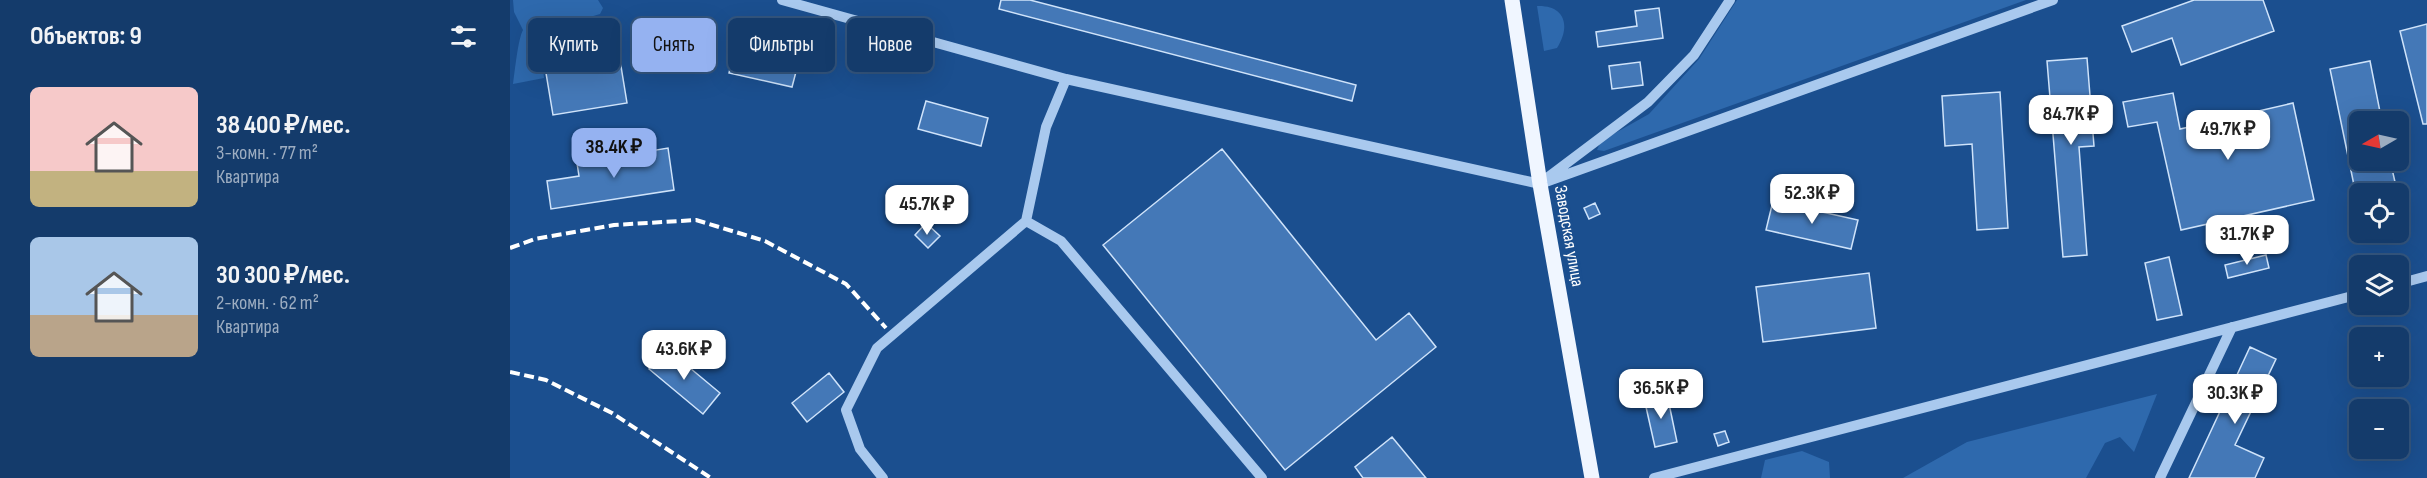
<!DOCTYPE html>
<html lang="ru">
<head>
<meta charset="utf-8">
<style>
	:root { --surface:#143b6b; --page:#1d4271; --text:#f1f3f6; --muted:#9dadc1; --line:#33557e; --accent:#95b2f1 }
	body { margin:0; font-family:"Sofia Sans Condensed",sans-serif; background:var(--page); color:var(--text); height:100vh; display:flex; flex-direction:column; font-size:22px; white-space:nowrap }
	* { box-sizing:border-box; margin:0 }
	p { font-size:20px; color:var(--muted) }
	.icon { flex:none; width:33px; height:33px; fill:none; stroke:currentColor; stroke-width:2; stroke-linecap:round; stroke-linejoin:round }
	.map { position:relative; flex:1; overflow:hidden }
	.sheet { display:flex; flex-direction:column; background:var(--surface); width:510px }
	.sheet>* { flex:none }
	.guide { position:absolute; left:18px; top:18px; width:570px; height:54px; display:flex; gap:12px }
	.needle { width:39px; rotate:261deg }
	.fabs { position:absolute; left:1839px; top:111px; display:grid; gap:12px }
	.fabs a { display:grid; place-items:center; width:60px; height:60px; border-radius:9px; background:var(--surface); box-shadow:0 6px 24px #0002,0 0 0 2px var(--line); font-size:30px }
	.price { position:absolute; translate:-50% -51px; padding:0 14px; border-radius:12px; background:#fff; color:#222; font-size:20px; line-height:39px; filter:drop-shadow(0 2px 3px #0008) }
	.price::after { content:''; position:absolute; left:50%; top:36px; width:18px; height:14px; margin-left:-9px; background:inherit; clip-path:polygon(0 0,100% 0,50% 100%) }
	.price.on { background:var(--accent); color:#111 }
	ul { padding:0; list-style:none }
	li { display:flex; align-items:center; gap:18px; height:150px; padding:0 30px }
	li span { display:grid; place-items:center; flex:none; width:168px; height:120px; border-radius:9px; color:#555 }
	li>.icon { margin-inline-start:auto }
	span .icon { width:72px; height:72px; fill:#fffc; stroke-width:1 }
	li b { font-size:26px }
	h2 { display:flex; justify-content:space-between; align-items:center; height:72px; padding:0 30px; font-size:26px }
	.chip { padding:0 21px; border-radius:9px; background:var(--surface); box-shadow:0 6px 24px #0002,0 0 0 2px var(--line); font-size:21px; line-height:54px }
	.chip.on { background:var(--accent); color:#111 }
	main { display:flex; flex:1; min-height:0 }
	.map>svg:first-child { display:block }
	.green { fill:#2e69ad }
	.building { fill:#4478b7; stroke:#cfe3fa; stroke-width:1.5 }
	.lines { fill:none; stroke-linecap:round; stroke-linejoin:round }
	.minor { stroke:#a9c9ee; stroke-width:10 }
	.major { stroke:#f0f6ff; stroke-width:15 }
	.rail { stroke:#fff; stroke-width:4; stroke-dasharray:10 4.5; stroke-linecap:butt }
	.labels { text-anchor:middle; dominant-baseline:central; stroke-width:6; stroke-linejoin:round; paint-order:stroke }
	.street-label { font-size:18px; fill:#fff; stroke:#1b4f8f }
</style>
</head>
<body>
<main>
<section class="sheet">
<h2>Объектов: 9<svg class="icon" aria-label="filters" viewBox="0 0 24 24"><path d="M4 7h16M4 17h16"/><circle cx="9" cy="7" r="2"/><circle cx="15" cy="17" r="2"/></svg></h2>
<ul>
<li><span style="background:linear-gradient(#f6c9c9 70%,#c2b280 0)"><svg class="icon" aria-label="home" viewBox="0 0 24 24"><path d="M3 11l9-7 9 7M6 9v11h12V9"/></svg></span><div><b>38 400 ₽/мес.</b><p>3-комн. · 77 m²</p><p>Квартира</p></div></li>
<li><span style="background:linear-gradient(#a9c7e8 65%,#b9a48a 0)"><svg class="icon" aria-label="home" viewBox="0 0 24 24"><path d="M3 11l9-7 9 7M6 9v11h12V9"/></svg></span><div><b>30 300 ₽/мес.</b><p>2-комн. · 62 m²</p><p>Квартира</p></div></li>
</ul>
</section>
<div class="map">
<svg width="1917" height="478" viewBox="0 0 1917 478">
	<rect width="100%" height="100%" fill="#1b4f8f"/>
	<path class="green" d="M3,0H88L93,8L90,14L80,17L107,39L82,50L32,58L34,78L3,84C5,70 8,39 13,30L4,12Z
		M1227,0H1516L1094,151L1087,150L1091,141L1139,114L1189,59Z
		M1027,6C1055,5 1061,26 1047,48L1034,51Z
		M1647,394L1624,452L1610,437L1595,443L1576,478H1393L1457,442Z
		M1292,451L1319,462L1320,478H1251L1255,460Z"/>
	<path class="building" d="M491,0H520L846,85L842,101L489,9Z
		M1684,0H1753L1764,31L1671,65L1662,38L1622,52L1612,26Z
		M1149,8L1153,38L1088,47L1086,32L1127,26L1125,11Z
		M1917,24V124H1913L1890,31Z
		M108,48L117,103L43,115L34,61Z
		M224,53L287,68L282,87L219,73Z
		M1577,58L1584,146L1569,147L1577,255L1553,257L1537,61Z
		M1860,61L1872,122H1850V160H1880L1885,182L1845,190L1820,69Z
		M1130,62L1133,85L1102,89L1099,66Z
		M1490,92L1498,228L1467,230L1462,144L1435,146L1432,96Z
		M1663,93L1670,129L1783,103L1804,200L1671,230L1647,122L1618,127L1613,102Z
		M416,101L478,118L471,146L408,129Z
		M158,148L164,190L41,209L37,181L69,176L67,163Z
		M712,149L866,340L899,313L926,347L775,470L593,245Z
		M1263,201L1348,220L1341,249L1256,230Z
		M1085,203L1090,214L1079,219L1074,208Z
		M416,223L430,236L418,248L405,235Z
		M1756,255L1759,268L1718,278L1715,265Z
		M1659,257L1672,315L1647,320L1635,263Z
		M1359,273L1366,328L1253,342L1246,287Z
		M1740,347L1766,359L1725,445L1754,458L1745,478H1679Z
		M156,348L210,393L193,414L139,369Z
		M319,373L334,392L297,422L282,403Z
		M1157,394L1167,442L1145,447L1134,398Z
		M1215,431L1219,442L1208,446L1204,434Z
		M882,437L916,478H853L845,467Z"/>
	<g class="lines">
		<path class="minor" d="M272,0L556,79L1030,184L1543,0
			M1037,178L1138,102L1184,55L1220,0
			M516,221L551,241L752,478
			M1888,284L1917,276
			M373,478L350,449L336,410L367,348L516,221L536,127L556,79
			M1144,478L1850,294
			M1650,478L1722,327"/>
		<path class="major" d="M1002,0L1030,184L1082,478"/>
		<path class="rail" d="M0,248L25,239L104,225L186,220L255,241L336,284L376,328
			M0,372L36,380L102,413L201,478"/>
	</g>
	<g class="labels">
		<g class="street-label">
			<text transform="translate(1059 236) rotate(80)">Заводская улица</text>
		</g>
	</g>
</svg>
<div class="fabs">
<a><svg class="needle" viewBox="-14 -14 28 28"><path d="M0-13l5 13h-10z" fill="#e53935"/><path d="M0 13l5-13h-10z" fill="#9dadc1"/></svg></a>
<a><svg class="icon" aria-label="locate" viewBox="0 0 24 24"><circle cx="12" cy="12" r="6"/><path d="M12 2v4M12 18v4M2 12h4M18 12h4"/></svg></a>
<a><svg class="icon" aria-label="layers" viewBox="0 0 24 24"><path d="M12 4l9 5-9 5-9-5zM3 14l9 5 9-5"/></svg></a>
<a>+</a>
<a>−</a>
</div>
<b class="price" style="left:1561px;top:146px">84.7K ₽</b>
<b class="price" style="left:1718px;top:161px">49.7K ₽</b>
<b class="price on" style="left:104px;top:179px">38.4K ₽</b>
<b class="price" style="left:1302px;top:225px">52.3K ₽</b>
<b class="price" style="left:417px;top:236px">45.7K ₽</b>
<b class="price" style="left:1737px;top:266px">31.7K ₽</b>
<b class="price" style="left:174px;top:381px">43.6K ₽</b>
<b class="price" style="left:1151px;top:420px">36.5K ₽</b>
<b class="price" style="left:1725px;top:425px">30.3K ₽</b>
<div class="guide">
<a class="chip">Купить</a>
<a class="chip on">Снять</a>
<a class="chip">Фильтры</a>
<a class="chip">Новое</a>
</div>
</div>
</main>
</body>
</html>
